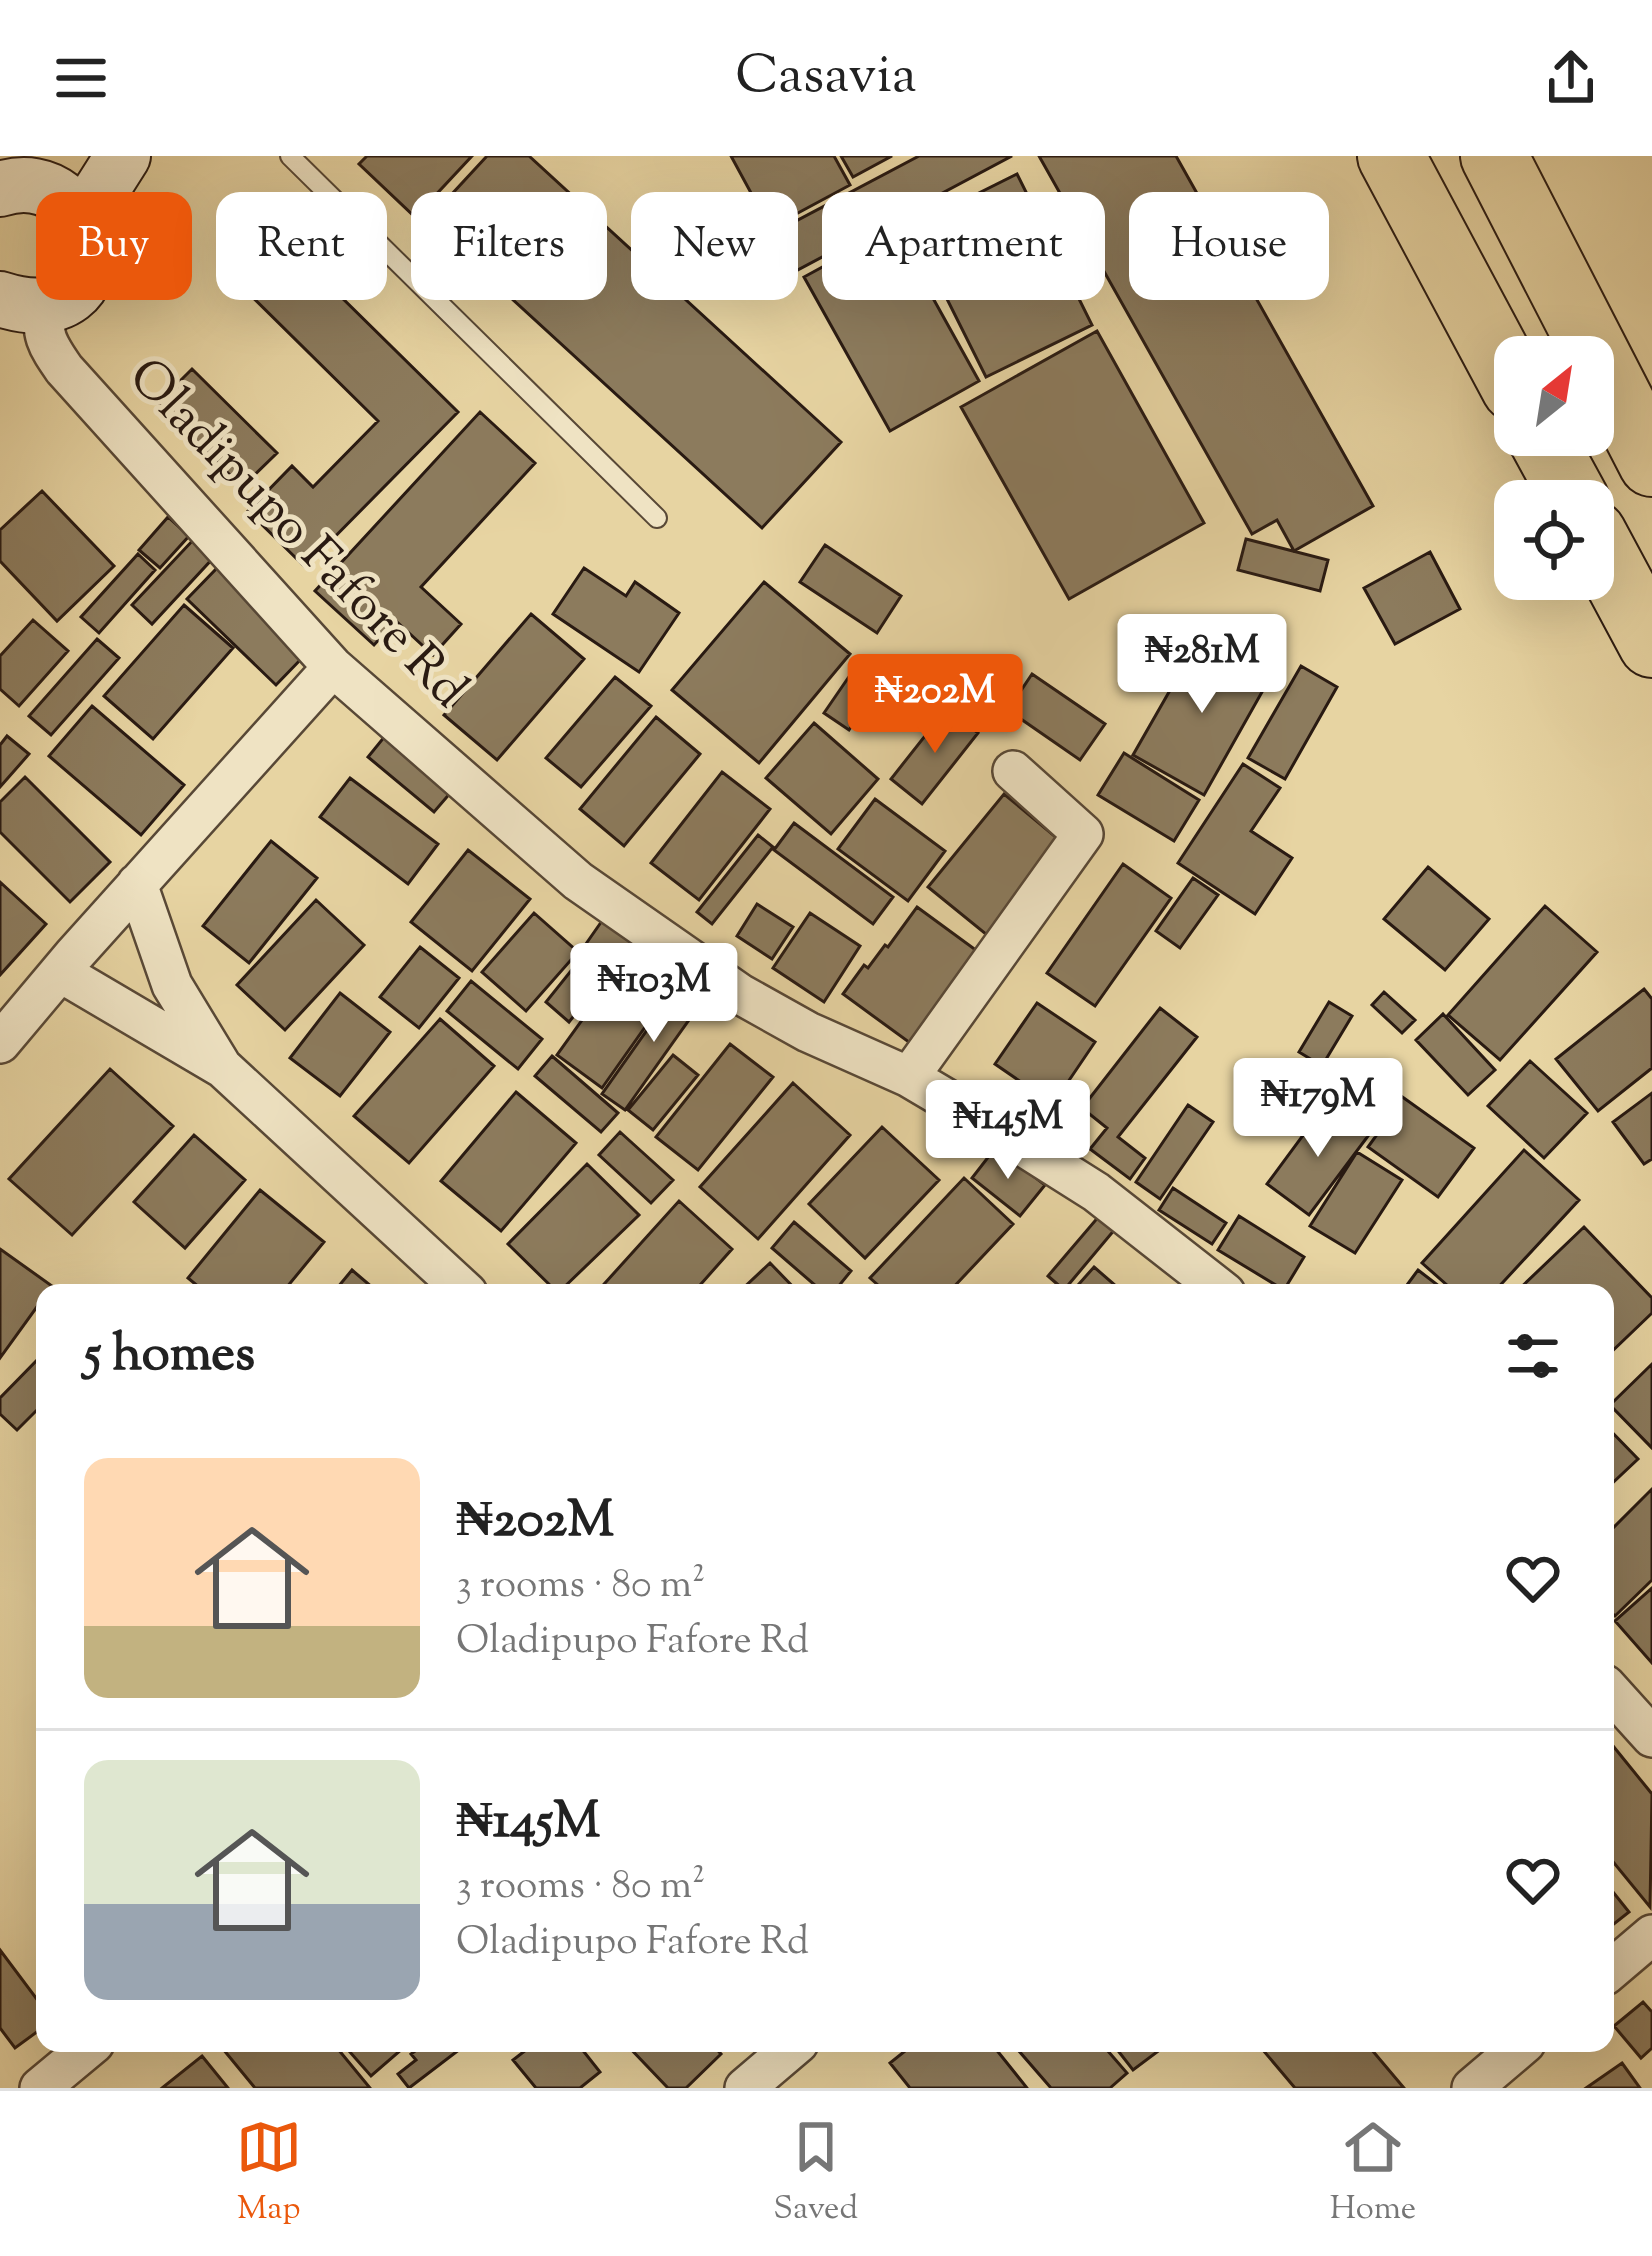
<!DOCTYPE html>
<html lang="en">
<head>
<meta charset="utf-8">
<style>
	:root { --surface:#fff; --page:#f6f6f6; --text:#222; --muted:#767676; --line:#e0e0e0; --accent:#ea580c }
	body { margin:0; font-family:"Sorts Mill Goudy",serif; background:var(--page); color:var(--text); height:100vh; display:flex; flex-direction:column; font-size:45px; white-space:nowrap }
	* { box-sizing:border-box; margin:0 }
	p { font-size:39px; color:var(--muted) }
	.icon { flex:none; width:66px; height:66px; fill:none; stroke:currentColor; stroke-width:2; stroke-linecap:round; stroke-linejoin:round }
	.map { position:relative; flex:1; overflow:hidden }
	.sheet { position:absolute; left:36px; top:1128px; width:1578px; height:768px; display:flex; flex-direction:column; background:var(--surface); border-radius:24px; box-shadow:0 12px 48px #0002 }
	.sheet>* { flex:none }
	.hud { position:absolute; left:36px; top:36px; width:1581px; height:108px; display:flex; gap:24px }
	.needle { width:78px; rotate:30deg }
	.fabs { position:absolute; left:1494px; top:180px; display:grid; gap:24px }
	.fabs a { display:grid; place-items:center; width:120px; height:120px; border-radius:24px; background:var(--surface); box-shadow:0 12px 48px #0002; font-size:60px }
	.price { position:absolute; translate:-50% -102px; padding:0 27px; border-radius:12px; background:#fff; color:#222; font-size:39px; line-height:78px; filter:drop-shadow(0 3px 6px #0008) }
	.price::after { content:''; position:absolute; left:50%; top:72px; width:36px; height:27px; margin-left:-18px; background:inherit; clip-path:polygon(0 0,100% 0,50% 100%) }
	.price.on { background:var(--accent); color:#fff }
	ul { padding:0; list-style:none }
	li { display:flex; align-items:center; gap:36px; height:300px; padding:0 48px }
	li+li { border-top:3px solid var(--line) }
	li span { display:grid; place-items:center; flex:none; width:336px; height:240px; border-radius:24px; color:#555 }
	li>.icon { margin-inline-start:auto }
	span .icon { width:144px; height:144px; fill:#fffc; stroke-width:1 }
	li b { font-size:51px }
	h2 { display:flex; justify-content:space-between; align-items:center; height:144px; padding:0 48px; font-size:51px }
	.pill { padding:0 42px; border-radius:24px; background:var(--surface); box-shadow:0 12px 48px #0002; font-size:42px; line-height:108px }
	.pill.on { background:var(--accent); color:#fff }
	header { display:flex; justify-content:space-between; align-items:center; height:156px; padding:0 48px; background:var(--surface); font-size:54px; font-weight:600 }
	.tabs { display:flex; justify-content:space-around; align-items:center; height:168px; border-top:3px solid var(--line); background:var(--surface); font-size:33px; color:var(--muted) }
	.tabs a { display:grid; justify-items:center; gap:6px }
	.tabs .on { color:var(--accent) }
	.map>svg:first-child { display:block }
	.building { fill:#8c7b5d; stroke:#291a12; stroke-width:3 }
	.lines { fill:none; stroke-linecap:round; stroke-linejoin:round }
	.lane-casing { stroke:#584836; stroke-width:22 }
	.street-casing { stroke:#584836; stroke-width:44 }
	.secondary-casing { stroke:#291a12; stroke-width:58 }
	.highway-casing { stroke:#291a12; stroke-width:70 }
	.lane { stroke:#efe3c3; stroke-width:18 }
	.street { stroke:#efe3c3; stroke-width:39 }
	.secondary { stroke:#efe3c3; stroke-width:54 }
	.highway { stroke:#e7d4a2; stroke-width:66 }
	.labels { text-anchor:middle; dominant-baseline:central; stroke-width:10; stroke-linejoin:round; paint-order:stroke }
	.street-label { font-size:51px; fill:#291a12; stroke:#efe3c3 }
</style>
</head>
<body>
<header><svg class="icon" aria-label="menu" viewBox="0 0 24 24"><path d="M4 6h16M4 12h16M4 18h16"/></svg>Casavia<svg class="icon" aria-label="share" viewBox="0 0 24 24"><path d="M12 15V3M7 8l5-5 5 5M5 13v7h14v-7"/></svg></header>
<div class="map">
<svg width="1652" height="1932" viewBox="0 0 1652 1932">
	<rect width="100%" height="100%" fill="#e7d4a2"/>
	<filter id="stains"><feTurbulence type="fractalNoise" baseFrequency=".00167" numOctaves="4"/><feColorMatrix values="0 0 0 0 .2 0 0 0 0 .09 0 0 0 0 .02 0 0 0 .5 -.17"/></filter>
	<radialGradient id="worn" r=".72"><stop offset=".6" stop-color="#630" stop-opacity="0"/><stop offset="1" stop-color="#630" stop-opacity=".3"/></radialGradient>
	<path class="building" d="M367,0H472L415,61L359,8Z
		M487,0H529L841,286L762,372L427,65Z
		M731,0H834L850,29L770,72Z
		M841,0H892L853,21Z
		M919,0H1012L747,141L726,102Z
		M1039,0H1176L1373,350L1294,395L1277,364L1252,378Z
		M1017,18L1092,169L986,221L911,71Z
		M269,70L458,256L305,411L248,355L292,310L313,331L378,265L226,115Z
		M894,72L979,225L890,275L804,121Z
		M1097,175L1204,367L1069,443L961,251Z
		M192,213L277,297L242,331L158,247Z
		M480,256L535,307L421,431L461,468L433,499L396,465L374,489L315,435Z
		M42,335L114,410L57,465L0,405V374Z
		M168,361L189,380L160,412L139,394Z
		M195,382L215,400L152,468L132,449Z
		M1246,383L1328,404L1320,435L1238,414Z
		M825,389L901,440L877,477L800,426Z
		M1430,396L1460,453L1395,488L1364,432Z
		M138,398L155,414L99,477L81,461Z
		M220,409L304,500L276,529L187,443Z
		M584,412L626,440L635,426L679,457L639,516L553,458Z
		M764,426L850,498L759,607L672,534Z
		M184,449L233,492L153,583L104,540Z
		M531,458L584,503L497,604L444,559Z
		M33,464L68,495L19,550L0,533V500Z
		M1201,480L1271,520L1204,639L1133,599Z
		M97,483L119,502L51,579L29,560Z
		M965,506L1002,528L991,546L954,523Z
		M857,509L881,526L849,574L824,557Z
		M1301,510L1337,531L1285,623L1248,602Z
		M1032,518L1105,568L1080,604L1008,554Z
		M615,521L651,550L581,631L546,602Z
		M92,550L184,629L141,679L49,600Z
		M947,552L978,577L922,648L891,623Z
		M656,561L700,598L624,690L580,653Z
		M814,567L878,623L831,678L766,622Z
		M7,580L29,598L0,631V589Z
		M385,580L452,635L434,656L368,601Z
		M1124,597L1199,644L1174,685L1098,639Z
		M1243,608L1280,632L1251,675L1292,702L1255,758L1178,707Z
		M722,616L770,653L699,744L651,707Z
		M25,621L110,706L70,746L0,676V646Z
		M350,622L438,688L408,728L320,661Z
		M1004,638L1063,687L987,779L928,731Z
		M875,643L945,695L908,745L838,693Z
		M794,667L893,741L873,768L774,694Z
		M758,679L773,691L712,768L697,756Z
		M271,685L317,722L249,807L203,770Z
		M468,694L530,743L472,815L411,766Z
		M1123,708L1171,742L1095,850L1047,817Z
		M1428,711L1489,763L1445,814L1384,763Z
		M1193,722L1218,739L1180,792L1156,775Z
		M0,726L46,768L0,819Z
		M316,744L364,789L285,874L237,829Z
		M757,748L793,771L772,803L737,780Z
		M1545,750L1597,796L1500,904L1448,859Z
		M917,751L984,800L917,892L843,838L864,809L868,812L885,789L888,791Z
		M534,757L578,796L526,855L482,816Z
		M810,757L860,790L824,846L773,812Z
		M604,762L636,784L607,827L574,805Z
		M641,784L676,809L647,849L612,824Z
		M420,791L459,822L419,872L380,841Z
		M574,811L598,830L569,866L546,846Z
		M683,823L706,840L625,954L602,938Z
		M471,825L542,883L518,913L447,855Z
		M605,832L650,864L602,932L557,899Z
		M1644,833L1652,843V912L1598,955L1556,903Z
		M1384,836L1415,864L1402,877L1372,849Z
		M340,837L390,876L340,940L290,902Z
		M1329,846L1352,860L1322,910L1299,896Z
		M1037,847L1095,886L1053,948L995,908Z
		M1160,852L1197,881L1118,981L1145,1002L1130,1023L1090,993L1107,972L1082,952Z
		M1443,858L1495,914L1468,939L1416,884Z
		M440,863L494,910L409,1007L354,960Z
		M730,888L773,921L698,1014L656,981Z
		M673,899L698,919L653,974L628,954Z
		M552,900L618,957L601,976L535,920Z
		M1530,905L1587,957L1544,1002L1488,950Z
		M110,913L173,970L72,1079L9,1023Z
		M793,927L850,979L758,1083L700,1031Z
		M1387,930L1474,992L1438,1041L1368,991L1376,980L1359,969Z
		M516,936L576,987L501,1075L441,1025Z
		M1652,937V1003L1644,1008L1613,966Z
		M1326,948L1368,980L1309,1059L1267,1028Z
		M1188,949L1213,966L1160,1043L1136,1026Z
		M882,971L939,1024L865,1102L809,1048Z
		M620,976L673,1024L651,1047L599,999Z
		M194,979L245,1024L185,1092L134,1046Z
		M996,991L1045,1029L1020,1060L972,1022Z
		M1524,994L1579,1044L1493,1137H1456L1422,1107Z
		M1357,996L1402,1024L1355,1097L1310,1070Z
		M587,1008L639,1059L558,1137L508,1088Z
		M964,1022L1013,1068L948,1137H887L870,1122Z
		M1173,1032L1226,1067L1212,1088L1159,1054Z
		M260,1034L324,1086L282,1137H206L188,1122Z
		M679,1045L732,1093L693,1137H596Z
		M1100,1059L1116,1072L1064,1134L1048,1120Z
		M1239,1060L1304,1101L1284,1134L1218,1094Z
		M794,1066L851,1115L833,1137H824L772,1092Z
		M1584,1071L1652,1142V1157L1605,1202V1137H1515Z
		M0,1093L52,1130L0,1202Z
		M770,1107L799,1137H738Z
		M1094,1111L1124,1137H1071Z
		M352,1114L379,1137H333Z
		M1418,1114L1448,1137H1401Z
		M45,1196V1246L17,1274L0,1258V1242Z
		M1652,1208V1292L1610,1249Z
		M1605,1269L1638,1303L1605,1334Z
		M1652,1333V1424L1615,1460L1605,1450V1380Z
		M1652,1432V1507L1615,1465Z
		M1605,1580L1652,1638L1650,1751L1605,1696Z
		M1605,1726L1629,1756L1605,1775Z
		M0,1794L45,1854V1870L15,1892L0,1872Z
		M1643,1846L1652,1856V1892L1641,1902L1614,1870Z
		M218,1887H333L370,1932H255Z
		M342,1887H409L371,1920Z
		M426,1887H468L409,1932L398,1918L416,1904L411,1898Z
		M535,1887H577L600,1916L580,1932H536L513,1904Z
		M625,1887H711L721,1898L686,1932H668Z
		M915,1887H991L1027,1932H910L890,1907Z
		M1012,1887H1101L1127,1917L1110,1932H1051Z
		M1112,1887H1169L1133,1914Z
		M1257,1887H1366L1404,1932H1295Z
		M202,1900L228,1932H162Z
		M1622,1907L1640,1932H1586Z"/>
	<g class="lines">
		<defs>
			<path id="lane" d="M290,0L657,362"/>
			<path id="street" d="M47,148C39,177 48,190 64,213L333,511L578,725L740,838L808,876L909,921L985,966L1096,1036L1225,1137
				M137,728L172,829L220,908
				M60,816L223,912L467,1137
				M0,887L74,799L333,511
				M909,921L1083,678L1013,615
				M1605,1529L1652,1581
				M1605,1819L1652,1779
				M40,1932L94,1887
				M745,1932L798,1887
				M1472,1932L1525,1887"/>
			<path id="secondary" d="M0,33C102,0 134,186 0,143
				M85,60L123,0"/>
			<path id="highway" d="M1391,0L1515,232
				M1494,0L1652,307
				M1540,279L1576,345
				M1593,378L1652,488"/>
		</defs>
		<use href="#lane" class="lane-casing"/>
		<use href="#street" class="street-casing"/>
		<use href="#secondary" class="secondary-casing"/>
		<use href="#highway" class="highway-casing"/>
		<use href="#lane" class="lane"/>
		<use href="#street" class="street"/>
		<use href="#secondary" class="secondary"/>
		<use href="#highway" class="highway"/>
	</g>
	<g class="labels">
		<g class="street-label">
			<text transform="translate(296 379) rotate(46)">Oladipupo Fafore Rd</text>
		</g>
	</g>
	<rect width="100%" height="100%" filter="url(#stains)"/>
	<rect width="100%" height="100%" fill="url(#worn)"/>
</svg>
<div class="fabs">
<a><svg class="needle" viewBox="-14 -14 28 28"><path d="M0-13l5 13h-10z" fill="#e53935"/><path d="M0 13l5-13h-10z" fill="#767676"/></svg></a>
<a><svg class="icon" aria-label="locate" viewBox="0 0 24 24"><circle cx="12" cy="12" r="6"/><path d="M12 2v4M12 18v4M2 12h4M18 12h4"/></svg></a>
</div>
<b class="price" style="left:1202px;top:560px">₦281M</b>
<b class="price on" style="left:935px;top:600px">₦202M</b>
<b class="price" style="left:654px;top:889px">₦103M</b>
<b class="price" style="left:1318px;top:1004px">₦179M</b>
<b class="price" style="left:1008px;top:1026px">₦145M</b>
<div class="hud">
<a class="pill on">Buy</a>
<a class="pill">Rent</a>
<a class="pill">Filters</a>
<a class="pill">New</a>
<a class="pill">Apartment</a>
<a class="pill">House</a>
</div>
<section class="sheet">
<h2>5 homes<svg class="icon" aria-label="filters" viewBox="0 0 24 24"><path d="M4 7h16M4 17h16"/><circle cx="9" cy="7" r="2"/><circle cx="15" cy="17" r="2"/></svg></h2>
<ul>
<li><span style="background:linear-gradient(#ffd9b3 70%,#c2b280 0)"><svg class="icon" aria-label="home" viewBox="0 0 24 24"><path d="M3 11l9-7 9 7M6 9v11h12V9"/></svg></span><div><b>₦202M</b><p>3 rooms · 80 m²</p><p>Oladipupo Fafore Rd</p></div><svg class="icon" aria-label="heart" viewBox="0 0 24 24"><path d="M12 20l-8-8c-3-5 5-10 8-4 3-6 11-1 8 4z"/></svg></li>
<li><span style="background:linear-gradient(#dfe7d0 60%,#9aa5b1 0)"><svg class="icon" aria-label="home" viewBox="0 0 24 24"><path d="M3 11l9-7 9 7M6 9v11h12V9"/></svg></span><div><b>₦145M</b><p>3 rooms · 80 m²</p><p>Oladipupo Fafore Rd</p></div><svg class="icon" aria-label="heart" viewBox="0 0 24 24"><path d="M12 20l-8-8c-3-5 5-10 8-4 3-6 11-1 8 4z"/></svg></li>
</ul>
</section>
</div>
<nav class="tabs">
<a class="on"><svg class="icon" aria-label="map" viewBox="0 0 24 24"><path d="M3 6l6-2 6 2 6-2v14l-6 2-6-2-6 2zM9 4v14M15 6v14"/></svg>Map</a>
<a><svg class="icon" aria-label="saved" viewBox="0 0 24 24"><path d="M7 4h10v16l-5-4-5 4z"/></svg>Saved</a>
<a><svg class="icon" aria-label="home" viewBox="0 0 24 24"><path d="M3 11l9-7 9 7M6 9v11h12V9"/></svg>Home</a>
</nav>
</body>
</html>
